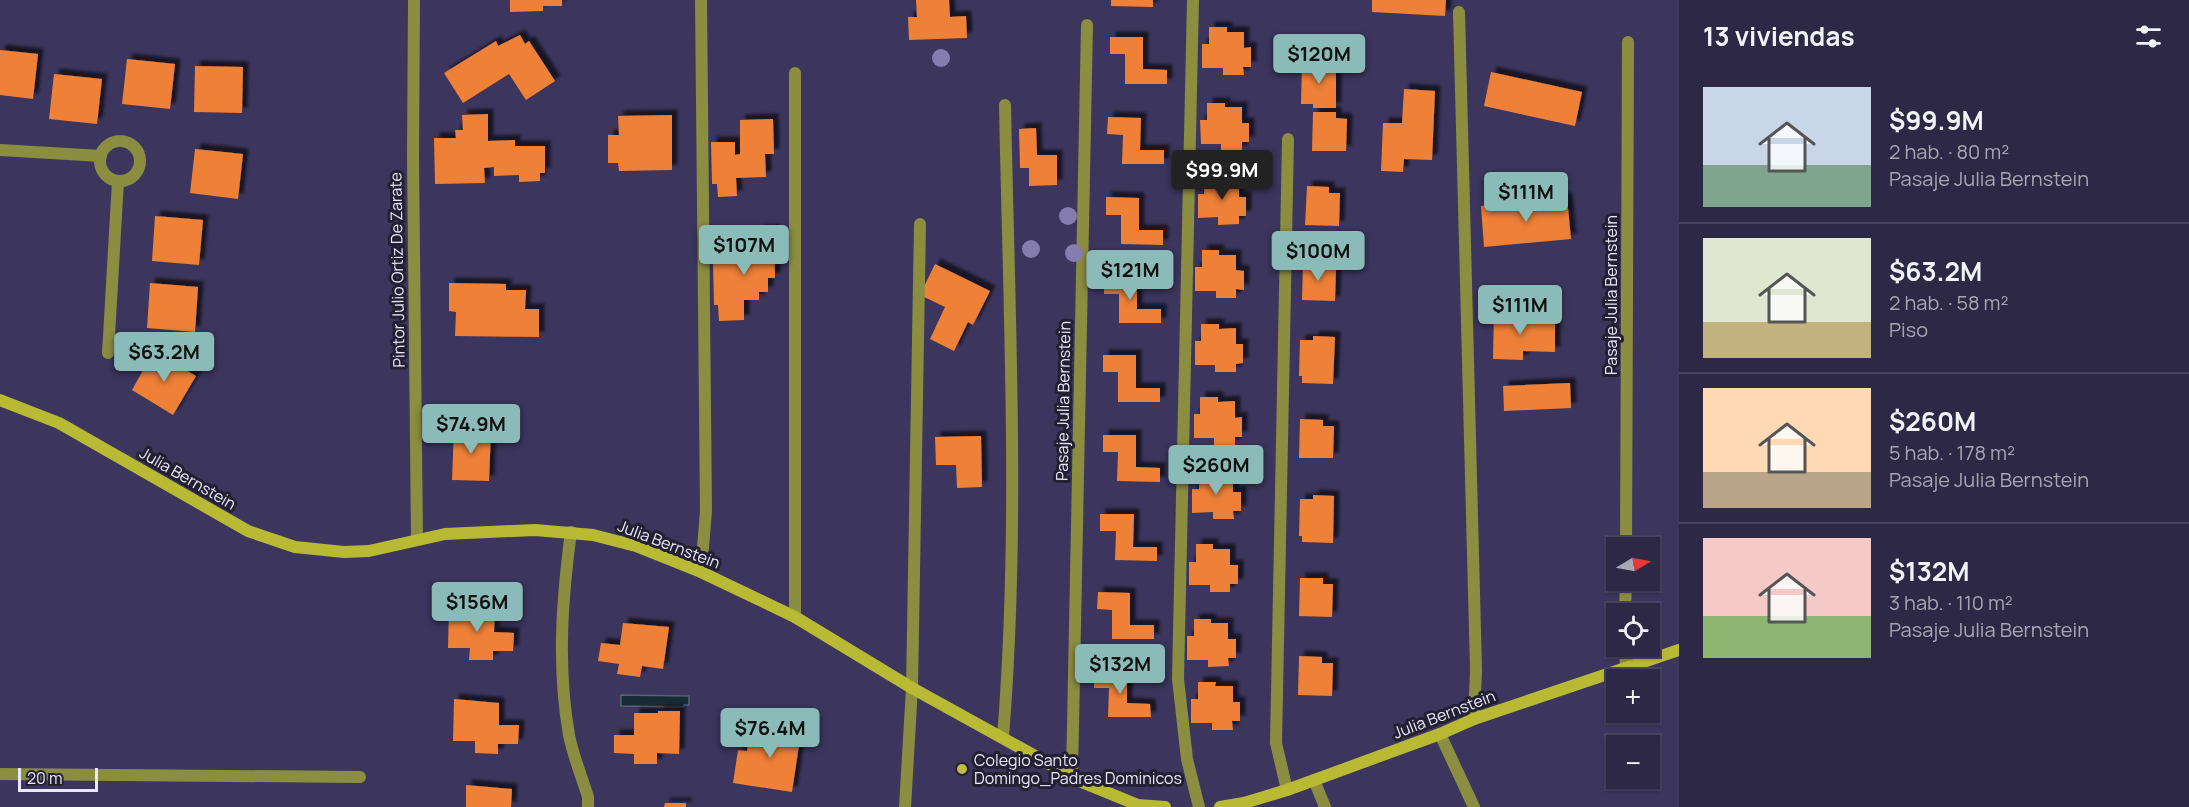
<!DOCTYPE html>
<html lang="es">
<head>
<meta charset="utf-8">
<style>
	:root { --surface:#2d2846; --page:#393451; --text:#f1f3f6; --muted:#a7a6b3; --line:#48445f; --accent:#8bbbb9 }
	body { margin:0; font-family:Manrope,sans-serif; background:var(--page); color:var(--text); height:100vh; display:flex; flex-direction:column; font-size:22px; white-space:nowrap }
	* { box-sizing:border-box; margin:0 }
	p { font-size:20px; color:var(--muted) }
	.icon { flex:none; width:33px; height:33px; fill:none; stroke:currentColor; stroke-width:2; stroke-linecap:round; stroke-linejoin:round }
	.map { position:relative; flex:1; overflow:hidden }
	.sheet { display:flex; flex-direction:column; background:var(--surface); width:510px }
	.sheet>* { flex:none }
	.needle { width:39px; rotate:80deg }
	.controls { position:absolute; left:1606px; top:537px; display:grid; gap:12px }
	.controls a { display:grid; place-items:center; width:54px; height:54px; border-radius:0px; background:var(--surface); box-shadow:0 2px 4px #0004,0 0 0 2px var(--line); font-size:30px }
	.scale { position:absolute; left:18px; bottom:15px; width:80px; box-sizing:border-box; padding-left:6px; border:3px solid #e9e7fb; border-top:0; font-size:16px; line-height:21px; white-space:nowrap; color:#e9e7fb; -webkit-text-stroke:4px #232032; paint-order:stroke }
	.price { position:absolute; translate:-50% -51px; padding:0 14px; border-radius:6px; background:var(--accent); color:#111; font-size:20px; line-height:39px; filter:drop-shadow(0 2px 3px #0008) }
	.price::after { content:''; position:absolute; left:50%; top:36px; width:18px; height:14px; margin-left:-9px; background:inherit; clip-path:polygon(0 0,100% 0,50% 100%) }
	.price.current { background:#222; color:#fff }
	ul { padding:0; list-style:none }
	li { display:flex; align-items:center; gap:18px; height:150px; padding:0 24px }
	li+li { border-top:2px solid var(--line) }
	li span { display:grid; place-items:center; flex:none; width:168px; height:120px; border-radius:0px; color:#555 }
	li>.icon { margin-inline-start:auto }
	span .icon { width:72px; height:72px; fill:#fffc; stroke-width:1 }
	li b { font-size:26px }
	h2 { display:flex; justify-content:space-between; align-items:center; height:72px; padding:0 24px; font-size:26px }
	main { display:flex; flex:1; min-height:0 }
	.map>svg:first-child { display:block }
	.water { fill:#172b35; stroke:#566370; stroke-width:1.5 }
	.building { fill:#ef8037; filter:url(#shadow) }
	.lines { fill:none; stroke-linecap:round; stroke-linejoin:round }
	.street { stroke:#8b8d41; stroke-width:12 }
	.secondary { stroke:#b8ba34; stroke-width:12 }
	.tree { fill:#847dad }
	.poi-dot { fill:#bdbf43; stroke:#232032; stroke-width:2 }
	.labels { text-anchor:middle; dominant-baseline:central; stroke-width:6; stroke-linejoin:round; paint-order:stroke }
	.street-label { font-size:16px; fill:#e9e7fb; stroke:#232032 }
	.poi-label { font-size:16px; fill:#e9e7fb; stroke:#232032; text-anchor:start }
</style>
</head>
<body>
<main>
<div class="map">
<svg width="1679" height="807" viewBox="0 0 1679 807">
	<defs>
		<filter id="shadow"><feDropShadow dx="5.5" dy="-5.5" stdDeviation="1.5" flood-color="#0009"/></filter>
	</defs>
	<rect width="100%" height="100%" fill="#3c355d"/>
	<path class="water" d="M621,695L689,696V705H684L683,707L621,706Z"/>
	<path class="building" d="M510,0H562V6H543V11L510,12Z
		M916,0H949L950,17L966,16L967,38L909,40L908,17H917Z
		M1111,0H1153V7L1111,6Z
		M1372,0H1446L1445,16L1372,12Z
		M1209,27H1227V32H1244V48L1251,47V67H1243L1244,75H1223V68H1202V44H1209Z
		M520,35L525,44L529,41L555,81L526,100L509,74L463,103L444,73L496,41L498,46Z
		M1110,37H1143V69L1167,70V84H1125V54H1110Z
		M0,50L38,54L33,99L0,95Z
		M127,59L175,64L170,109L122,104Z
		M1302,63L1336,64V108H1313V104H1301Z
		M195,66L243,67L242,113L194,112Z
		M1491,72L1582,92L1575,126L1484,106Z
		M54,74L102,79L97,124L49,119Z
		M1404,89L1435,91L1432,160L1404,159L1403,172L1381,171L1383,123H1402Z
		M1207,103H1225V107H1242V123H1249V142H1242V151H1221V144H1201L1200,120H1207Z
		M1313,112H1336V118L1347,119L1346,151H1312Z
		M488,114V141L515,140V146H545V173H540V181L519,182V175L494,176V167L484,168L485,183L435,184L434,138H456L455,130H463L462,115Z
		M672,115V170L619,171L618,163H608V135H619L618,116Z
		M1108,117L1141,118L1140,150H1164V164H1122L1123,135L1107,134Z
		M773,119L774,154H765L766,177L736,178L737,196L718,197L717,184H712L711,142H735V155L740,154V120Z
		M1036,128L1037,155H1057V185L1029,186V168H1020L1019,129Z
		M195,149L243,154L238,199L190,193Z
		M1205,177H1222V181H1239V197H1246V216H1239V224L1218,225V217L1198,218V194H1204Z
		M1307,186L1329,187V193H1340L1339,226L1305,225Z
		M1106,197L1139,198V230H1163V245L1121,244V215H1106Z
		M1567,198L1571,239L1484,247L1481,206Z
		M155,216L203,220L199,265L152,261Z
		M774,230L775,278H768V292H759V300H744V320L719,321L718,305H714L713,263L741,262L740,238H757V231Z
		M1202,250H1219V255H1236V270L1244,271V290L1236,289V298H1216V291H1195V267H1202Z
		M1303,262H1326L1325,269H1336L1335,301L1302,300Z
		M935,264L990,291L973,325L968,322L954,351L930,339L945,307L920,295Z
		M1104,276L1137,277V309H1161V323H1119V294H1104Z
		M150,283L198,287L195,332L147,328Z
		M449,283L506,284V290H526L525,309H539V337L455,336L456,312L449,311Z
		M1494,308L1515,309V322L1555,323V352L1523,351V360L1493,359Z
		M1201,324H1219V329L1236,328V344H1243V363L1236,364V372H1215V365H1195V341H1201Z
		M1313,336L1335,337L1333,384L1302,383V376H1299L1300,340H1313Z
		M154,351L196,376L173,415L132,390Z
		M1103,355H1136V388H1160V402H1118V372H1103Z
		M1570,383L1571,408L1504,411L1503,386Z
		M1200,397H1218V402L1235,401V418L1242,417V437H1235V445H1214V438H1194V414H1200Z
		M1300,419L1323,420V426H1334L1333,458H1299Z
		M454,428L491,430L489,481L452,480Z
		M1103,435H1136V467L1160,468V482L1117,481L1118,452H1103Z
		M981,436L982,487L957,488L956,465H936L935,437Z
		M1199,472H1216V476H1233V492H1241V511H1233L1234,519H1213V512L1192,513V489H1199Z
		M1313,495L1334,496L1333,543L1302,542V536H1299L1300,499H1313Z
		M1100,514H1134L1133,547H1157V561L1115,560L1116,531H1100Z
		M1196,544H1213V549H1230V565H1238V584H1230V592H1210V585H1189V562H1196Z
		M1300,578H1323V584H1333L1332,617L1299,616Z
		M1098,592L1130,593V625H1154V639H1112V610L1097,609Z
		M449,606L495,609L494,632L514,633L513,651H493V660H469L470,648H448Z
		M1194,619H1211V623H1228V639H1236V658H1228L1229,666L1208,667V660H1187V636H1194Z
		M623,623L669,627L663,669L642,666L640,677L617,674L619,664L598,661L601,643L620,645Z
		M1299,656L1322,657V663H1333L1332,696L1298,695Z
		M1094,671H1127V703L1150,704L1151,717H1108L1109,688H1094Z
		M1198,682H1216L1215,686H1233V702H1240V721H1232L1233,730H1212V723H1191V699H1198Z
		M454,699L499,703V725H519L518,744H498V754L475,753V741H453Z
		M658,711H680L679,754L657,753V764H634V754L614,753V735H634V713H658Z
		M776,721L802,725L792,792L733,783L738,750L747,751L750,731L774,735Z
		M466,785L512,789L511,807H466Z
		M665,803H686V807H664Z"/>
	<g class="lines">
		<path class="street" d="M414,0L413,157L417,539
			M701,0L706,511L701,572
			M1193,0L1178,679L1187,759L1199,807
			M1459,12L1476,670L1474,719
			M100 161a20 20 0 1 1 40 0a20 20 0 1 1-40 0Z
			M0,150L101,156
			M108,353L118,181
			M571,532C562,599 557,667 569,735C573,756 582,777 588,797V807
			M1626,548L1628,42
			M1625,614L1626,580
			M795,617V73
			M1625,646L1626,667
			M1440,734L1474,807
			M1003,737C1020,526 1009,315 1005,105
			M0,774L360,777
			M1072,776L1087,25
			M1314,780L1325,807
			M1287,790L1276,743L1288,139
			M905,807L912,688L920,224"/>
		<path class="secondary" d="M0,400L59,423L248,531L295,547L344,552L369,551L445,534L535,530L593,535L636,546L701,572L795,617L912,688L1084,783L1138,805L1165,807
			M1220,807L1244,803L1287,790L1440,734L1474,719L1679,650"/>
	</g>
	<g class="tree">
		<circle cx="941" cy="58" r="9"/>
		<circle cx="1068" cy="216" r="9"/>
		<circle cx="1031" cy="249" r="9"/>
		<circle cx="1074" cy="253" r="9"/>
	</g>
	<circle class="poi-dot" cx="962" cy="769" r="6"/>
	<g class="labels">
		<g class="street-label">
			<text transform="translate(397 270) rotate(-91)">Pintor Julio Ortiz De Zarate</text>
			<text transform="translate(1611 295) rotate(-90)">Pasaje Julia Bernstein</text>
			<text transform="translate(1063 401) rotate(-89)">Pasaje Julia Bernstein</text>
			<text transform="translate(188 478) rotate(30)">Julia Bernstein</text>
			<text transform="translate(669 544) rotate(21)">Julia Bernstein</text>
			<text transform="translate(1444 714) rotate(-21)">Julia Bernstein</text>
		</g>
		<g class="poi-label">
			<text x="974" y="760">Colegio Santo<tspan x="974" dy="18">Domingo_Padres Dominicos</tspan></text>
		</g>
	</g>
</svg>
<div class="controls">
<a><svg class="needle" viewBox="-14 -14 28 28"><path d="M0-13l5 13h-10z" fill="#e53935"/><path d="M0 13l5-13h-10z" fill="#a7a6b3"/></svg></a>
<a><svg class="icon" aria-label="locate" viewBox="0 0 24 24"><circle cx="12" cy="12" r="6"/><path d="M12 2v4M12 18v4M2 12h4M18 12h4"/></svg></a>
<a>+</a>
<a>−</a>
</div>
<div class="scale">20 m</div>
<b class="price" style="left:1319px;top:85px">$120M</b>
<b class="price current" style="left:1222px;top:201px">$99.9M</b>
<b class="price" style="left:1526px;top:223px">$111M</b>
<b class="price" style="left:744px;top:276px">$107M</b>
<b class="price" style="left:1318px;top:282px">$100M</b>
<b class="price" style="left:1130px;top:301px">$121M</b>
<b class="price" style="left:1520px;top:336px">$111M</b>
<b class="price" style="left:164px;top:383px">$63.2M</b>
<b class="price" style="left:471px;top:455px">$74.9M</b>
<b class="price" style="left:1216px;top:496px">$260M</b>
<b class="price" style="left:477px;top:633px">$156M</b>
<b class="price" style="left:1120px;top:695px">$132M</b>
<b class="price" style="left:770px;top:759px">$76.4M</b>
</div>
<section class="sheet">
<h2>13 viviendas<svg class="icon" aria-label="filters" viewBox="0 0 24 24"><path d="M4 7h16M4 17h16"/><circle cx="9" cy="7" r="2"/><circle cx="15" cy="17" r="2"/></svg></h2>
<ul>
<li><span style="background:linear-gradient(#c9d6e8 65%,#7fa58c 0)"><svg class="icon" aria-label="home" viewBox="0 0 24 24"><path d="M3 11l9-7 9 7M6 9v11h12V9"/></svg></span><div><b>$99.9M</b><p>2 hab. · 80 m²</p><p>Pasaje Julia Bernstein</p></div></li>
<li><span style="background:linear-gradient(#dfe7d0 70%,#c2b280 0)"><svg class="icon" aria-label="home" viewBox="0 0 24 24"><path d="M3 11l9-7 9 7M6 9v11h12V9"/></svg></span><div><b>$63.2M</b><p>2 hab. · 58 m²</p><p>Piso</p></div></li>
<li><span style="background:linear-gradient(#ffd9b3 70%,#b9a48a 0)"><svg class="icon" aria-label="home" viewBox="0 0 24 24"><path d="M3 11l9-7 9 7M6 9v11h12V9"/></svg></span><div><b>$260M</b><p>5 hab. · 178 m²</p><p>Pasaje Julia Bernstein</p></div></li>
<li><span style="background:linear-gradient(#f6c9c9 65%,#8fb573 0)"><svg class="icon" aria-label="home" viewBox="0 0 24 24"><path d="M3 11l9-7 9 7M6 9v11h12V9"/></svg></span><div><b>$132M</b><p>3 hab. · 110 m²</p><p>Pasaje Julia Bernstein</p></div></li>
</ul>
</section>
</main>
</body>
</html>
